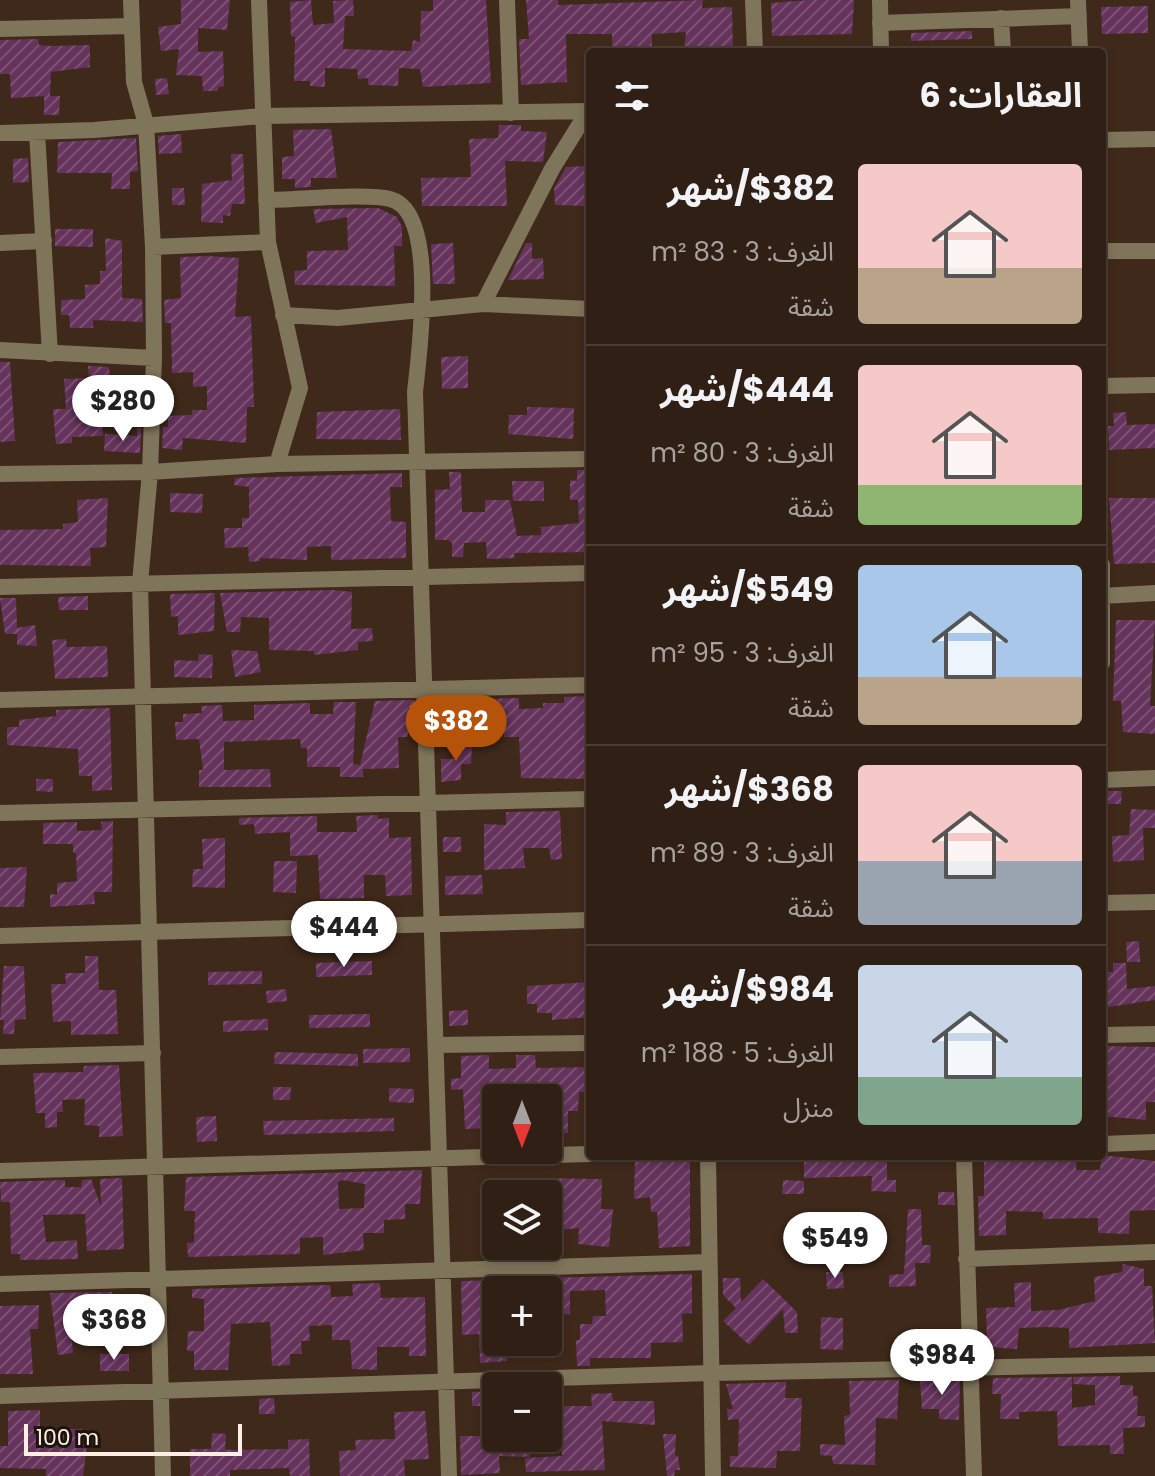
<!DOCTYPE html>
<html lang="ar">
<head>
<meta charset="utf-8">
<style>
	:root { --surface:#2f1f14; --page:#37271d; --text:#f1f3f6; --muted:#a7a2a0; --line:#4a3d34; --accent:#b45309 }
	body { margin:0; font-family:Poppins,"Noto Sans Arabic",sans-serif; background:var(--page); color:var(--text); direction:rtl; height:100vh; display:flex; flex-direction:column; font-size:30px; white-space:nowrap }
	* { box-sizing:border-box; margin:0 }
	p { font-size:26px; color:var(--muted) }
	.icon { flex:none; width:44px; height:44px; fill:none; stroke:currentColor; stroke-width:2; stroke-linecap:round; stroke-linejoin:round }
	.map { position:relative; flex:1; overflow:hidden; direction:ltr }
	.details { position:absolute; left:586px; top:48px; width:520px; height:1112px; display:flex; flex-direction:column; background:var(--surface); border-radius:8px; box-shadow:0 4px 12px #0003,0 0 0 2px var(--line); direction:rtl }
	.details>* { flex:none }
	.needle { width:52px; rotate:180deg }
	.fabs { position:absolute; left:482px; top:1084px; display:grid; gap:16px }
	.fabs a { display:grid; place-items:center; width:80px; height:80px; border-radius:8px; background:var(--surface); box-shadow:0 4px 12px #0003,0 0 0 2px var(--line); font-size:40px }
	.scale { position:absolute; left:24px; bottom:20px; width:218px; box-sizing:border-box; padding-left:8px; border:4px solid #fdeee5; border-top:0; font-size:22px; line-height:28px; white-space:nowrap; color:#fdeee5; -webkit-text-stroke:6px #1e140e; paint-order:stroke }
	.price { position:absolute; translate:-50% -68px; padding:0 18px; border-radius:28px; background:#fff; color:#222; font-size:26px; line-height:52px; filter:drop-shadow(0 2px 4px #0008) }
	.price::after { content:''; position:absolute; left:50%; top:48px; width:24px; height:18px; margin-left:-12px; background:inherit; clip-path:polygon(0 0,100% 0,50% 100%) }
	.price.selected { background:var(--accent); color:#fff }
	ul { padding:0; list-style:none }
	li { display:flex; align-items:center; gap:24px; height:200px; padding:0 24px }
	li+li { border-top:2px solid var(--line) }
	li span { display:grid; place-items:center; flex:none; width:224px; height:160px; border-radius:8px; color:#555 }
	li>.icon { margin-inline-start:auto }
	span .icon { width:96px; height:96px; fill:#fffc; stroke-width:1 }
	li b { font-size:34px }
	h2 { display:flex; justify-content:space-between; align-items:center; height:96px; padding:0 24px; font-size:34px }
	.map>svg:first-child { display:block }
	.building { fill:url(#building-hatch); fill-rule:evenodd }
	.lines { fill:none; stroke-linecap:round; stroke-linejoin:round }
	.minor { stroke:#7f755a; stroke-width:16 }
	.tertiary { stroke:#7f755a; stroke-width:16 }
</style>
</head>
<body>
<div class="map">
<svg width="1155" height="1476" viewBox="0 0 1155 1476">
	<defs>
		<pattern id="building-hatch" width="6" height="6" patternUnits="userSpaceOnUse" patternTransform="scale(2)"><rect width="6" height="6" fill="#65335c"/><path d="M-1 1l2-2M0 6l6-6M5 7l2-2" fill="none" stroke="#7c5173"/></pattern>
	</defs>
	<rect width="100%" height="100%" fill="#3f291b"/>
	<path class="building" d="M181,0H230L227,30L198,28V52L223,51L224,86L218,87V91H203L202,76L176,75L179,49L161,51L158,27L181,24Z
		M311,0L313,25L334,23L333,1L353,0L354,16H345L343,49L411,51L413,40L420,42L421,11H433V0H486L491,83L423,87L420,69L399,68L398,86L368,85V78L358,79L357,69L325,68V87L310,86V81H294L295,37L291,36L290,2Z
		M526,0H558V5L703,0L702,8L732,7L733,52L684,49L686,32L652,34V51L643,52H612V34H566L567,82L521,85L519,39H529Z
		M809,0H854L852,34L772,36L771,3Z
		M1148,6V33L1102,34L1101,7Z
		M972,31V39L911,41V33Z
		M38,39L39,45L51,46L90,45V67L51,72L50,96H60L59,115H44V96L11,98L10,74H0V40Z
		M167,78L169,94L156,95L155,79Z
		M499,125H521V131L547,132L543,162L505,161L507,206H422L421,178L471,177L469,139L498,138Z
		M331,129L337,178H311V187L295,188V179H282V157L294,156L293,130Z
		M181,134L182,153L159,154L158,136Z
		M136,138L138,171L130,172V189H111L112,173H57L58,142Z
		M231,154H243L245,204H232L230,216L223,215V223L201,222L202,184L232,180Z
		M28,158L29,182L13,183V159Z
		M586,166L588,206L555,205L554,189L566,167Z
		M172,188H184L185,205H172Z
		M378,208L397,217L402,227V246H394L395,286L295,285L294,271L307,270V251L348,250L347,217L316,223L313,209Z
		M55,229H93V247L55,246Z
		M105,238L122,241V298L142,299L143,322L93,320V328H70L69,315H61V300L85,299V285L100,284V271H106Z
		M453,243L455,284H433L431,244Z
		M526,243H532V259L543,258L544,279L508,280Z
		M207,256L239,258L235,317L251,316L254,407H247L246,443L183,438L182,450L162,448L163,427H168V416L192,415V410H207V386L193,387V372L172,373L171,323H165L164,300L181,298L180,257Z
		M468,356V388L442,389L441,357Z
		M0,362H10L15,441L0,442Z
		M88,366L109,367L112,401H102L103,436L72,437V443L56,444L53,409H66L64,379L89,378Z
		M527,407L574,408L573,439L508,434L509,415H527Z
		M400,409L401,440L316,439L317,412Z
		M1126,412L1127,425L1155,424V448L1109,450L1108,426H1114L1113,413Z
		M137,428H141L140,453L104,451L105,434L137,436Z
		M577,470H590V552L514,553L515,558L487,559L486,542L464,543L463,557H452V543L448,540H435V490L450,489L449,472H461L462,512H485V500H510L517,536L541,535V527L579,523L578,500H570V480L577,481Z
		M402,473V487H390L391,521L406,522V558L331,560V546L307,547V560L260,558V561L249,562L248,547L225,548L224,528H242V518H249V487L234,485L235,478Z
		M512,481H544V501H513Z
		M170,493L203,494L202,513L170,512Z
		M108,498L106,547L90,548L91,566L0,565V530L63,529V524L78,522L77,500Z
		M1109,498H1155V563L1114,564Z
		M333,590L352,592L351,629L372,628L373,641L358,642V650L314,655V651L269,650V618L241,617L240,632H227L220,593Z
		M215,593L214,631L178,635V616L171,617L170,594Z
		M88,596V610H59L58,597Z
		M0,598H16L17,628L35,625L37,646L17,645V634H5Z
		M1116,620H1155L1150,706H1155V734L1123,732L1121,701H1113Z
		M66,639L67,647L107,646L108,677L55,679L52,640Z
		M231,650L257,651L261,672L235,677Z
		M199,654L213,655L212,678L174,677V660L198,661Z
		M590,696V779L521,778L519,737H504V727L473,728V710H486V699L519,698V709L543,708V703H564V697Z
		M414,700V708H408V737H398L399,768L363,769V777H340V767H307V748H301L300,739L224,742V770L270,769L271,787H199V770H203L199,739L176,740L175,722H183V714L202,713L201,706L222,705L223,721L254,720V705L310,703V714H333L334,702H356L353,764L360,765L375,701Z
		M110,708L112,790L92,791V776H79L78,749L7,745V727H19V720L56,716V710Z
		M459,742L472,743L471,764H461V780L441,782V759H458Z
		M36,779H53V792L36,791Z
		M1102,791H1122L1121,804H1102Z
		M1131,809L1155,810V828H1143L1144,860L1113,862L1112,836L1129,835Z
		M560,811L562,859L551,860L549,848H523L525,868L484,870V824L506,825V812Z
		M378,815V819L389,818V838L411,837L412,895L386,896L385,875H364V898L320,899L318,855L290,856V832L255,834L254,824L239,825V818L317,816V832H357L356,816Z
		M113,821L112,892H94L95,904L50,907V894L57,895V883L77,881L76,853H73V844H43V823L77,822V831L102,830L101,822Z
		M443,837H461V852H443Z
		M225,838V888L192,887L193,869H203L202,839Z
		M274,861H297L296,893L273,892Z
		M27,867L24,907H0V868Z
		M482,875L483,894L445,895V876Z
		M1139,941L1140,962H1127L1126,942Z
		M85,956H98L99,990H116L118,1034L71,1035V1021L53,1022L51,984H66L65,973H85Z
		M372,961V975L316,977V963Z
		M1113,963H1126L1127,989L1155,986V1000L1102,1008V972H1113Z
		M4,966H24L26,1019L15,1020L14,1034H3L4,1020H0Z
		M262,971V984L208,985V972Z
		M590,982V1017L552,1020V1013H537V1004H527V986Z
		M286,989L287,1001L267,1003L266,991Z
		M468,1010V1025L449,1026V1011Z
		M370,1014V1027L309,1028V1015Z
		M268,1019V1030L223,1032V1021Z
		M1102,1046L1155,1047V1102H1146V1120L1102,1116V1103H1107L1108,1075H1102Z
		M410,1048V1062L363,1063V1049Z
		M275,1052L358,1054V1066L274,1064Z
		M489,1055V1069L516,1068V1055H535L536,1068L590,1067V1092H579L578,1111H568V1133H548V1087L523,1086L496,1087L494,1121L486,1120V1128L465,1129L463,1089L451,1090V1079L461,1078V1056Z
		M119,1065L123,1136L99,1137V1126L84,1125L85,1099L62,1100L63,1112H57V1127L45,1128V1113H36L33,1073L83,1072L84,1066Z
		M273,1087H291L290,1100H273Z
		M389,1088L414,1089V1103L389,1102Z
		M216,1116L217,1141L197,1142L196,1117Z
		M394,1118V1131L264,1135L263,1121Z
		M1102,1155L1155,1161V1210L1130,1211L1129,1234L1098,1233V1218L1043,1219V1212L1006,1211V1235L979,1236L978,1196H984V1156H1077L1076,1170H1100Z
		M650,1156L690,1157V1246L659,1248L657,1212H651L650,1197L634,1199L635,1159Z
		M870,1156H887V1180H896V1192L871,1191L872,1176L804,1178V1161L870,1160Z
		M422,1170L420,1204H405V1219L384,1220V1233H363L364,1250L323,1255V1237L300,1238V1254L188,1257L187,1243L194,1242L195,1211H184L186,1177ZM342,1180L365,1184L364,1208L339,1209L338,1182Z
		M122,1178L124,1249L87,1251L85,1214L43,1215L46,1242L77,1240L78,1259L20,1260V1254H11L10,1202H1L0,1182L65,1180V1187H81L82,1180L91,1179L101,1207L100,1179Z
		M532,1178L602,1179L601,1209H613L609,1247L578,1244L579,1228L560,1230L557,1200H548V1194H532Z
		M783,1180L804,1181V1194H782Z
		M938,1192H954L955,1205H938Z
		M908,1209H921L922,1245H931L930,1263H915L916,1286L889,1287V1275L904,1274Z
		M1123,1264L1144,1269V1286H1152L1155,1343L1069,1348V1328L1048,1327L1019,1328L1017,1349L987,1347L986,1308L1015,1307L1014,1283L1031,1282V1311L1058,1310L1095,1301L1094,1277L1122,1272Z
		M826,1272H843L844,1288L827,1289Z
		M692,1274V1313L682,1314L683,1342L651,1343V1358H590V1366H577L576,1340H580V1324H592L593,1316H606L605,1290L570,1291V1314L548,1315L545,1278Z
		M723,1278H740L741,1302L763,1279L797,1312L798,1333H785L783,1309L749,1345L723,1321L736,1308L723,1295Z
		M496,1280V1342H506L507,1361L480,1363L479,1334L462,1335L461,1281Z
		M380,1283L381,1298L425,1297L426,1356H409V1347H377V1370L352,1369L350,1340H332V1325L309,1326L310,1341H301L302,1354H290V1365L272,1366L270,1322L231,1324L228,1370H194V1351H187L188,1331H204V1299L192,1298V1289L330,1285L331,1297L353,1296L352,1284Z
		M112,1292V1326L71,1328L73,1353L58,1355L50,1293Z
		M39,1305L38,1329H30L33,1374H0V1306Z
		M821,1317L843,1318V1350L820,1349Z
		M100,1354H129V1371H100Z
		M1120,1376V1385H1133V1396H1138L1137,1416H1145V1427L1123,1428L1124,1454H1110V1445L1058,1446L1057,1411L1019,1412V1419H1000L1001,1394H992L993,1378L1072,1377V1408L1095,1405V1385L1073,1384V1377Z
		M960,1379L959,1420L939,1419V1409H922L920,1380Z
		M899,1380L897,1419L876,1418L875,1465L833,1464L832,1456L820,1455V1444L845,1445L844,1416L850,1415L849,1381Z
		M786,1382L785,1398H802L800,1451H777L776,1468L730,1467V1456H738L739,1419L728,1420L727,1409H733L726,1384Z
		M496,1391V1439L529,1438L530,1457L499,1456L500,1473L461,1475L460,1436H482V1406H472V1392Z
		M612,1393L613,1401H654L655,1425L602,1421L605,1470L526,1472L525,1458L562,1456L561,1426L548,1427L549,1406H592L591,1394Z
		M274,1398L275,1414H259V1399Z
		M40,1410V1430L82,1429L83,1444H87L83,1476H46V1469L0,1468V1446H8V1411Z
		M425,1411L429,1459L404,1460L405,1476H340L339,1451L356,1450L355,1440L395,1439L394,1412Z
		M212,1433L226,1434L225,1449L231,1450L288,1449V1440L309,1439L310,1476H290L289,1468L230,1470V1476H190V1449H211Z
		M663,1434H676L675,1456H678L680,1470H675L674,1476H667Z"/>
	<g class="lines">
		<path class="minor" d="M131,0L134,82L146,124L153,247L154,358L150,472L140,583L163,1476
			M259,0L268,242L300,388L277,464
			M507,0L511,113
			M753,0L755,52
			M1078,0L1080,52
			M1001,18L1003,52
			M880,23L1079,16
			M0,29L132,26
			M37,132L50,354
			M0,133L94,130L262,116L590,111
			M1102,140L1155,139
			M266,200C296,200 365,193 390,199C439,211 419,354 415,392L449,1476
			M0,243L44,241
			M153,247L268,242
			M1102,251H1155
			M483,304L552,169L588,111
			M283,315L338,318L483,304L590,309
			M0,350L154,358
			M1102,386L1155,385
			M0,474L150,472L277,464L590,459
			M1102,565V663
			M0,587L590,573
			M1102,596L1155,593
			M0,700L590,685
			M1102,780L1155,778
			M0,813L590,799
			M1102,903L1155,902
			M1102,1035L1155,1034
			M437,1045L590,1043
			M0,1057L153,1053
			M1102,1144L1155,1142
			M708,1156L713,1476
			M964,1156L974,1476
			M0,1171L590,1154
			M966,1259L1155,1252
			M0,1284L709,1262
			M0,1396L711,1373L1155,1364"/>
		<path class="tertiary" d="M880,0L881,52
			M0,936L590,920"/>
	</g>
</svg>
<div class="fabs">
<a><svg class="needle" viewBox="-14 -14 28 28"><path d="M0-13l5 13h-10z" fill="#e53935"/><path d="M0 13l5-13h-10z" fill="#a7a2a0"/></svg></a>
<a><svg class="icon" aria-label="layers" viewBox="0 0 24 24"><path d="M12 4l9 5-9 5-9-5zM3 14l9 5 9-5"/></svg></a>
<a>+</a>
<a>−</a>
</div>
<div class="scale">100 m</div>
<b class="price" style="left:123px;top:443px">$280</b>
<b class="price selected" style="left:456px;top:763px">$382</b>
<b class="price" style="left:344px;top:969px">$444</b>
<b class="price" style="left:835px;top:1280px">$549</b>
<b class="price" style="left:114px;top:1362px">$368</b>
<b class="price" style="left:942px;top:1397px">$984</b>
<section class="details">
<h2>العقارات: 6<svg class="icon" aria-label="filters" viewBox="0 0 24 24"><path d="M4 7h16M4 17h16"/><circle cx="9" cy="7" r="2"/><circle cx="15" cy="17" r="2"/></svg></h2>
<ul>
<li><span style="background:linear-gradient(#f6c9c9 65%,#b9a48a 0)"><svg class="icon" aria-label="home" viewBox="0 0 24 24"><path d="M3 11l9-7 9 7M6 9v11h12V9"/></svg></span><div><b>$382/شهر</b><p>الغرف: 3 · 83 m²</p><p>شقة</p></div></li>
<li><span style="background:linear-gradient(#f6c9c9 75%,#8fb573 0)"><svg class="icon" aria-label="home" viewBox="0 0 24 24"><path d="M3 11l9-7 9 7M6 9v11h12V9"/></svg></span><div><b>$444/شهر</b><p>الغرف: 3 · 80 m²</p><p>شقة</p></div></li>
<li><span style="background:linear-gradient(#a9c7e8 70%,#b9a48a 0)"><svg class="icon" aria-label="home" viewBox="0 0 24 24"><path d="M3 11l9-7 9 7M6 9v11h12V9"/></svg></span><div><b>$549/شهر</b><p>الغرف: 3 · 95 m²</p><p>شقة</p></div></li>
<li><span style="background:linear-gradient(#f6c9c9 60%,#9aa5b1 0)"><svg class="icon" aria-label="home" viewBox="0 0 24 24"><path d="M3 11l9-7 9 7M6 9v11h12V9"/></svg></span><div><b>$368/شهر</b><p>الغرف: 3 · 89 m²</p><p>شقة</p></div></li>
<li><span style="background:linear-gradient(#c9d6e8 70%,#7fa58c 0)"><svg class="icon" aria-label="home" viewBox="0 0 24 24"><path d="M3 11l9-7 9 7M6 9v11h12V9"/></svg></span><div><b>$984/شهر</b><p>الغرف: 5 · 188 m²</p><p>منزل</p></div></li>
</ul>
</section>
</div>
</body>
</html>
